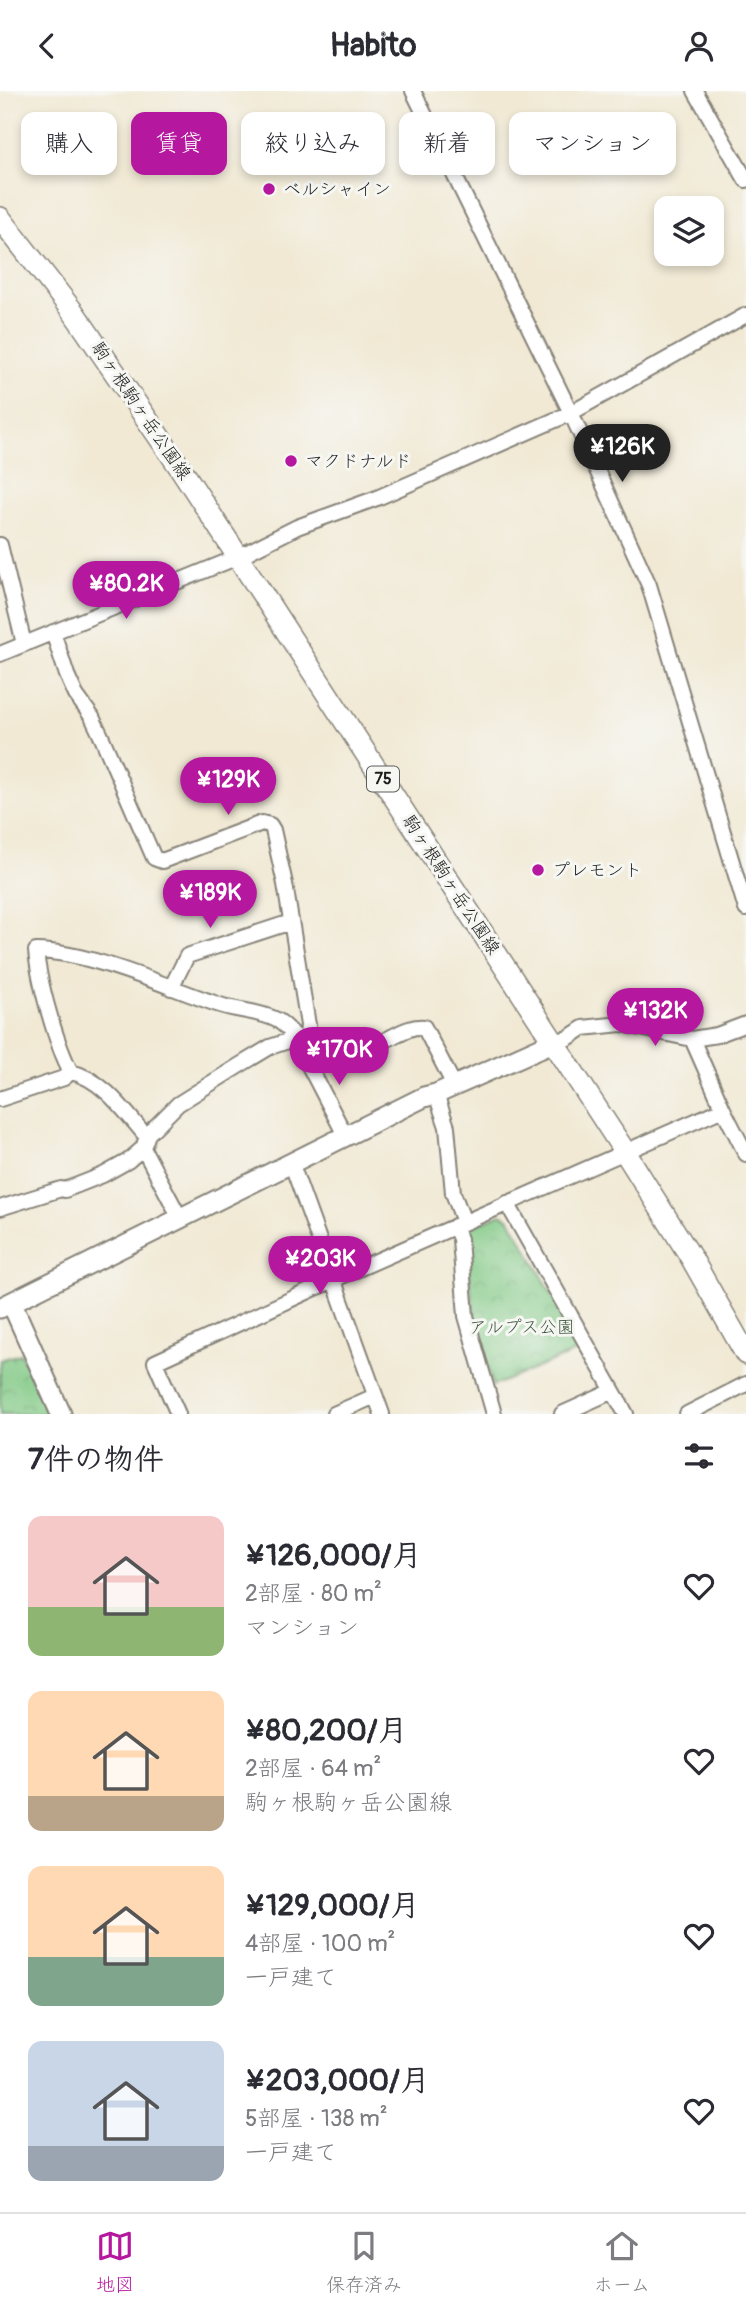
<!DOCTYPE html>
<html lang="ja">
<head>
<meta charset="utf-8">
<style>
	:root { --surface:#fff; --page:#f7f7f7; --text:#2b2b33; --muted:#7c7c81; --line:#e1e1e2; --accent:#b5179e }
	body { margin:0; font-family:Pangolin,"Klee One",sans-serif; background:var(--page); color:var(--text); height:100vh; display:flex; flex-direction:column; font-size:26px; white-space:nowrap }
	* { box-sizing:border-box; margin:0 }
	p { font-size:23px; color:var(--muted) }
	.icon { flex:none; width:38px; height:38px; fill:none; stroke:currentColor; stroke-width:2; stroke-linecap:round; stroke-linejoin:round }
	.map { position:relative; height:1323px; overflow:hidden }
	.details { display:flex; flex-direction:column; background:var(--surface); flex:1 }
	.details>* { flex:none }
	.top-card { position:absolute; left:21px; top:21px; width:705px; height:63px; display:flex; gap:14px }
	.fabs { position:absolute; left:654px; top:105px; display:grid; gap:14px }
	.fabs a { display:grid; place-items:center; width:70px; height:70px; border-radius:14px; background:var(--surface); box-shadow:0 4px 10px #0003; font-size:35px }
	.price { position:absolute; translate:-50% -60px; padding:0 16px; border-radius:24px; background:var(--accent); color:#fff; font-size:23px; line-height:46px; filter:drop-shadow(0 2px 4px #0008) }
	.price::after { content:''; position:absolute; left:50%; top:42px; width:21px; height:16px; margin-left:-10px; background:inherit; clip-path:polygon(0 0,100% 0,50% 100%) }
	.price.active { background:#222; color:#fff }
	ul { padding:0; list-style:none }
	li { display:flex; align-items:center; gap:21px; height:175px; padding:0 28px }
	li span { display:grid; place-items:center; flex:none; width:196px; height:140px; border-radius:14px; color:#555 }
	li>.icon { margin-inline-start:auto }
	span .icon { width:84px; height:84px; fill:#fffc; stroke-width:1 }
	li b { font-size:30px }
	h2 { display:flex; justify-content:space-between; align-items:center; height:84px; padding:0 28px; font-size:30px }
	.chip { padding:0 24px; border-radius:14px; background:var(--surface); box-shadow:0 4px 10px #0003; font-size:24px; line-height:63px }
	.chip.active { background:var(--accent); color:#fff }
	header { display:flex; justify-content:space-between; align-items:center; height:91px; padding:0 28px; background:var(--surface); font-size:32px; font-weight:800 }
	.menu { display:flex; justify-content:space-around; align-items:center; height:98px; border-top:2px solid var(--line); background:var(--surface); font-size:19px; color:var(--muted) }
	.menu a { display:grid; justify-items:center; gap:4px }
	.menu .active { color:var(--accent) }
	.map>svg:first-child { display:block }
	.park { fill:url(#park-crowns); stroke:#4e7250; stroke-width:2 }
	.lines { fill:none; stroke-linecap:round; stroke-linejoin:round }
	.street-casing { stroke:#868278; stroke-width:18 }
	.secondary-casing { stroke:#868278; stroke-width:23 }
	.primary-casing { stroke:#868278; stroke-width:24 }
	.street { stroke:#fff; stroke-width:14 }
	.secondary { stroke:#fff; stroke-width:19 }
	.primary { stroke:#fff; stroke-width:21 }
	.poi-dot { fill:#b5179e; stroke:#f6f6f2; stroke-width:2.5 }
	.labels { text-anchor:middle; dominant-baseline:central; stroke-width:6; stroke-linejoin:round; paint-order:stroke }
	.shield { fill:#f6f6f2; stroke:#5d5d5c; stroke-width:2 }
	.shield-label { font-size:16px; font-weight:bold; fill:#1c1c1c }
	.poi-label { font-size:18px; fill:#1c1c1c; stroke:#f6f6f2; text-anchor:start }
	.street-label { font-size:18px; fill:#1c1c1c; stroke:#f6f6f2 }
	.park-label { font-size:18px; fill:#3f5941; stroke:#f6f6f2 }
</style>
</head>
<body>
<header><svg class="icon" aria-label="back" viewBox="0 0 24 24"><path d="M15 5l-7 7 7 7"/></svg>Habito<svg class="icon" aria-label="person" viewBox="0 0 24 24"><circle cx="12" cy="8" r="4"/><path d="M4 21q1-7 8-7t8 7"/></svg></header>
<div class="map">
<svg width="746" height="1323" viewBox="0 0 746 1323">
	<defs>
		<pattern id="park-crowns" width="20" height="18" patternUnits="userSpaceOnUse" patternTransform="scale(1.75)"><rect width="20" height="18" fill="#81c985"/><path d="M2 6a3 3 0 1 1 6 0M12 15a3 3 0 1 1 6 0" fill="none" stroke="#6fac72"/></pattern>
	</defs>
	<rect width="100%" height="100%" fill="#f6f6f2"/>
	<filter id="ink" filterUnits="userSpaceOnUse"><feTurbulence type="fractalNoise" baseFrequency=".0143" numOctaves="2"/><feDisplacementMap in="SourceGraphic" scale="14" xChannelSelector="R" yChannelSelector="G"/><feConvolveMatrix kernelMatrix="1 2 1 2 8 2 1 2 1" color-interpolation-filters="sRGB"/></filter>
	<filter id="wash" filterUnits="userSpaceOnUse"><feTurbulence type="fractalNoise" baseFrequency=".00686" numOctaves="4" result="noise"/><feDisplacementMap in="SourceGraphic" scale="28" xChannelSelector="R" yChannelSelector="G"/><feGaussianBlur stdDeviation="1.57" result="paint"/><feColorMatrix in="noise" values="0 0 0 0 0 0 0 0 0 0 0 0 0 0 0 0 0 1.4 0 .05"/><feComposite in="paint" operator="in"/></filter>
	<g filter="url(#wash)">
		<rect width="100%" height="100%" fill="#f1e9d4"/>
		<path class="park" d="M501,1123L510,1128L583,1258L493,1295L474,1224L465,1144L468,1137Z
			M21,1263L47,1323H0V1269Z"/>
	</g>
	<g filter="url(#ink)">
		<g class="lines">
			<defs>
				<path id="street" d="M413,0L571,322L649,494L746,818
					M695,0L746,89
					M0,454L24,553
					M53,541L67,584L76,604L92,626L102,647L154,767L162,770L262,732L270,734L273,739L285,793L308,934L305,967L346,1046
					M0,563L238,466L297,436L377,407L571,322L746,224
					M171,897L187,865L291,831
					M692,948L723,1018L746,1063
					M553,951L568,947L583,937L621,933L692,948L717,944L746,933
					M71,981C56,953 39,892 36,860C92,861 166,896 220,914C238,920 260,920 277,929C288,935 295,948 306,953C322,960 358,960 374,954C390,949 407,934 424,936L454,994
					M436,1003L447,1036L453,1102L464,1131
					M0,1008L64,987L71,981C103,988 126,1022 146,1045
					M143,1057L181,1129
					M292,1074L382,1323
					M507,1112L626,1323
					M0,1117L61,1098L65,1099L103,1084L128,1070L143,1057L148,1043L178,1013L240,974L270,956L288,950L304,952
					M455,1135L460,1148L466,1225L494,1323
					M178,1323L155,1271L333,1189L723,1018
					M334,1323L375,1305
					M562,1323L613,1300
					M687,1323L746,1293"/>
				<path id="secondary" d="M12,1213L61,1323
					M0,1217L424,1006L436,1003L553,951"/>
				<path id="primary" d="M0,127L74,222L179,375L625,1061L692,1168L746,1263"/>
			</defs>
			<use href="#street" class="street-casing"/>
			<use href="#secondary" class="secondary-casing"/>
			<use href="#primary" class="primary-casing"/>
			<use href="#street" class="street"/>
			<use href="#secondary" class="secondary"/>
			<use href="#primary" class="primary"/>
		</g>
	</g>
	<g class="poi-dot">
		<circle cx="269" cy="98" r="7"/>
		<circle cx="291" cy="370" r="7"/>
		<circle cx="538" cy="779" r="7"/>
	</g>
	<g class="labels">
		<rect class="shield" x="367" y="675.5" width="32" height="25" rx="5"/>
		<g class="shield-label">
			<text x="383" y="688">75</text>
		</g>
		<g class="poi-label">
			<text x="283" y="98">ベルシャイン</text>
			<text x="305" y="370">マクドナルド</text>
			<text x="552" y="779">プレモント</text>
		</g>
		<g class="street-label">
			<text transform="translate(141 320) rotate(56)">駒ヶ根駒ヶ岳公園線</text>
			<text transform="translate(451 794) rotate(57)">駒ヶ根駒ヶ岳公園線</text>
		</g>
		<g class="park-label">
			<text x="522" y="1236">アルプス公園</text>
		</g>
	</g>
</svg>
<div class="fabs">
<a><svg class="icon" aria-label="layers" viewBox="0 0 24 24"><path d="M12 4l9 5-9 5-9-5zM3 14l9 5 9-5"/></svg></a>
</div>
<b class="price active" style="left:622px;top:393px">¥126K</b>
<b class="price" style="left:126px;top:530px">¥80.2K</b>
<b class="price" style="left:228px;top:726px">¥129K</b>
<b class="price" style="left:210px;top:839px">¥189K</b>
<b class="price" style="left:655px;top:957px">¥132K</b>
<b class="price" style="left:339px;top:996px">¥170K</b>
<b class="price" style="left:320px;top:1205px">¥203K</b>
<div class="top-card">
<a class="chip">購入</a>
<a class="chip active">賃貸</a>
<a class="chip">絞り込み</a>
<a class="chip">新着</a>
<a class="chip">マンション</a>
</div>
</div>
<section class="details">
<h2>7件の物件<svg class="icon" aria-label="filters" viewBox="0 0 24 24"><path d="M4 7h16M4 17h16"/><circle cx="9" cy="7" r="2"/><circle cx="15" cy="17" r="2"/></svg></h2>
<ul>
<li><span style="background:linear-gradient(#f6c9c9 65%,#8fb573 0)"><svg class="icon" aria-label="home" viewBox="0 0 24 24"><path d="M3 11l9-7 9 7M6 9v11h12V9"/></svg></span><div><b>¥126,000/月</b><p>2部屋 · 80 m²</p><p>マンション</p></div><svg class="icon" aria-label="heart" viewBox="0 0 24 24"><path d="M12 20l-8-8c-3-5 5-10 8-4 3-6 11-1 8 4z"/></svg></li>
<li><span style="background:linear-gradient(#ffd9b3 75%,#b9a48a 0)"><svg class="icon" aria-label="home" viewBox="0 0 24 24"><path d="M3 11l9-7 9 7M6 9v11h12V9"/></svg></span><div><b>¥80,200/月</b><p>2部屋 · 64 m²</p><p>駒ヶ根駒ヶ岳公園線</p></div><svg class="icon" aria-label="heart" viewBox="0 0 24 24"><path d="M12 20l-8-8c-3-5 5-10 8-4 3-6 11-1 8 4z"/></svg></li>
<li><span style="background:linear-gradient(#ffd9b3 65%,#7fa58c 0)"><svg class="icon" aria-label="home" viewBox="0 0 24 24"><path d="M3 11l9-7 9 7M6 9v11h12V9"/></svg></span><div><b>¥129,000/月</b><p>4部屋 · 100 m²</p><p>一戸建て</p></div><svg class="icon" aria-label="heart" viewBox="0 0 24 24"><path d="M12 20l-8-8c-3-5 5-10 8-4 3-6 11-1 8 4z"/></svg></li>
<li><span style="background:linear-gradient(#c9d6e8 75%,#9aa5b1 0)"><svg class="icon" aria-label="home" viewBox="0 0 24 24"><path d="M3 11l9-7 9 7M6 9v11h12V9"/></svg></span><div><b>¥203,000/月</b><p>5部屋 · 138 m²</p><p>一戸建て</p></div><svg class="icon" aria-label="heart" viewBox="0 0 24 24"><path d="M12 20l-8-8c-3-5 5-10 8-4 3-6 11-1 8 4z"/></svg></li>
</ul>
</section>
<nav class="menu">
<a class="active"><svg class="icon" aria-label="map" viewBox="0 0 24 24"><path d="M3 6l6-2 6 2 6-2v14l-6 2-6-2-6 2zM9 4v14M15 6v14"/></svg>地図</a>
<a><svg class="icon" aria-label="saved" viewBox="0 0 24 24"><path d="M7 4h10v16l-5-4-5 4z"/></svg>保存済み</a>
<a><svg class="icon" aria-label="home" viewBox="0 0 24 24"><path d="M3 11l9-7 9 7M6 9v11h12V9"/></svg>ホーム</a>
</nav>
</body>
</html>
